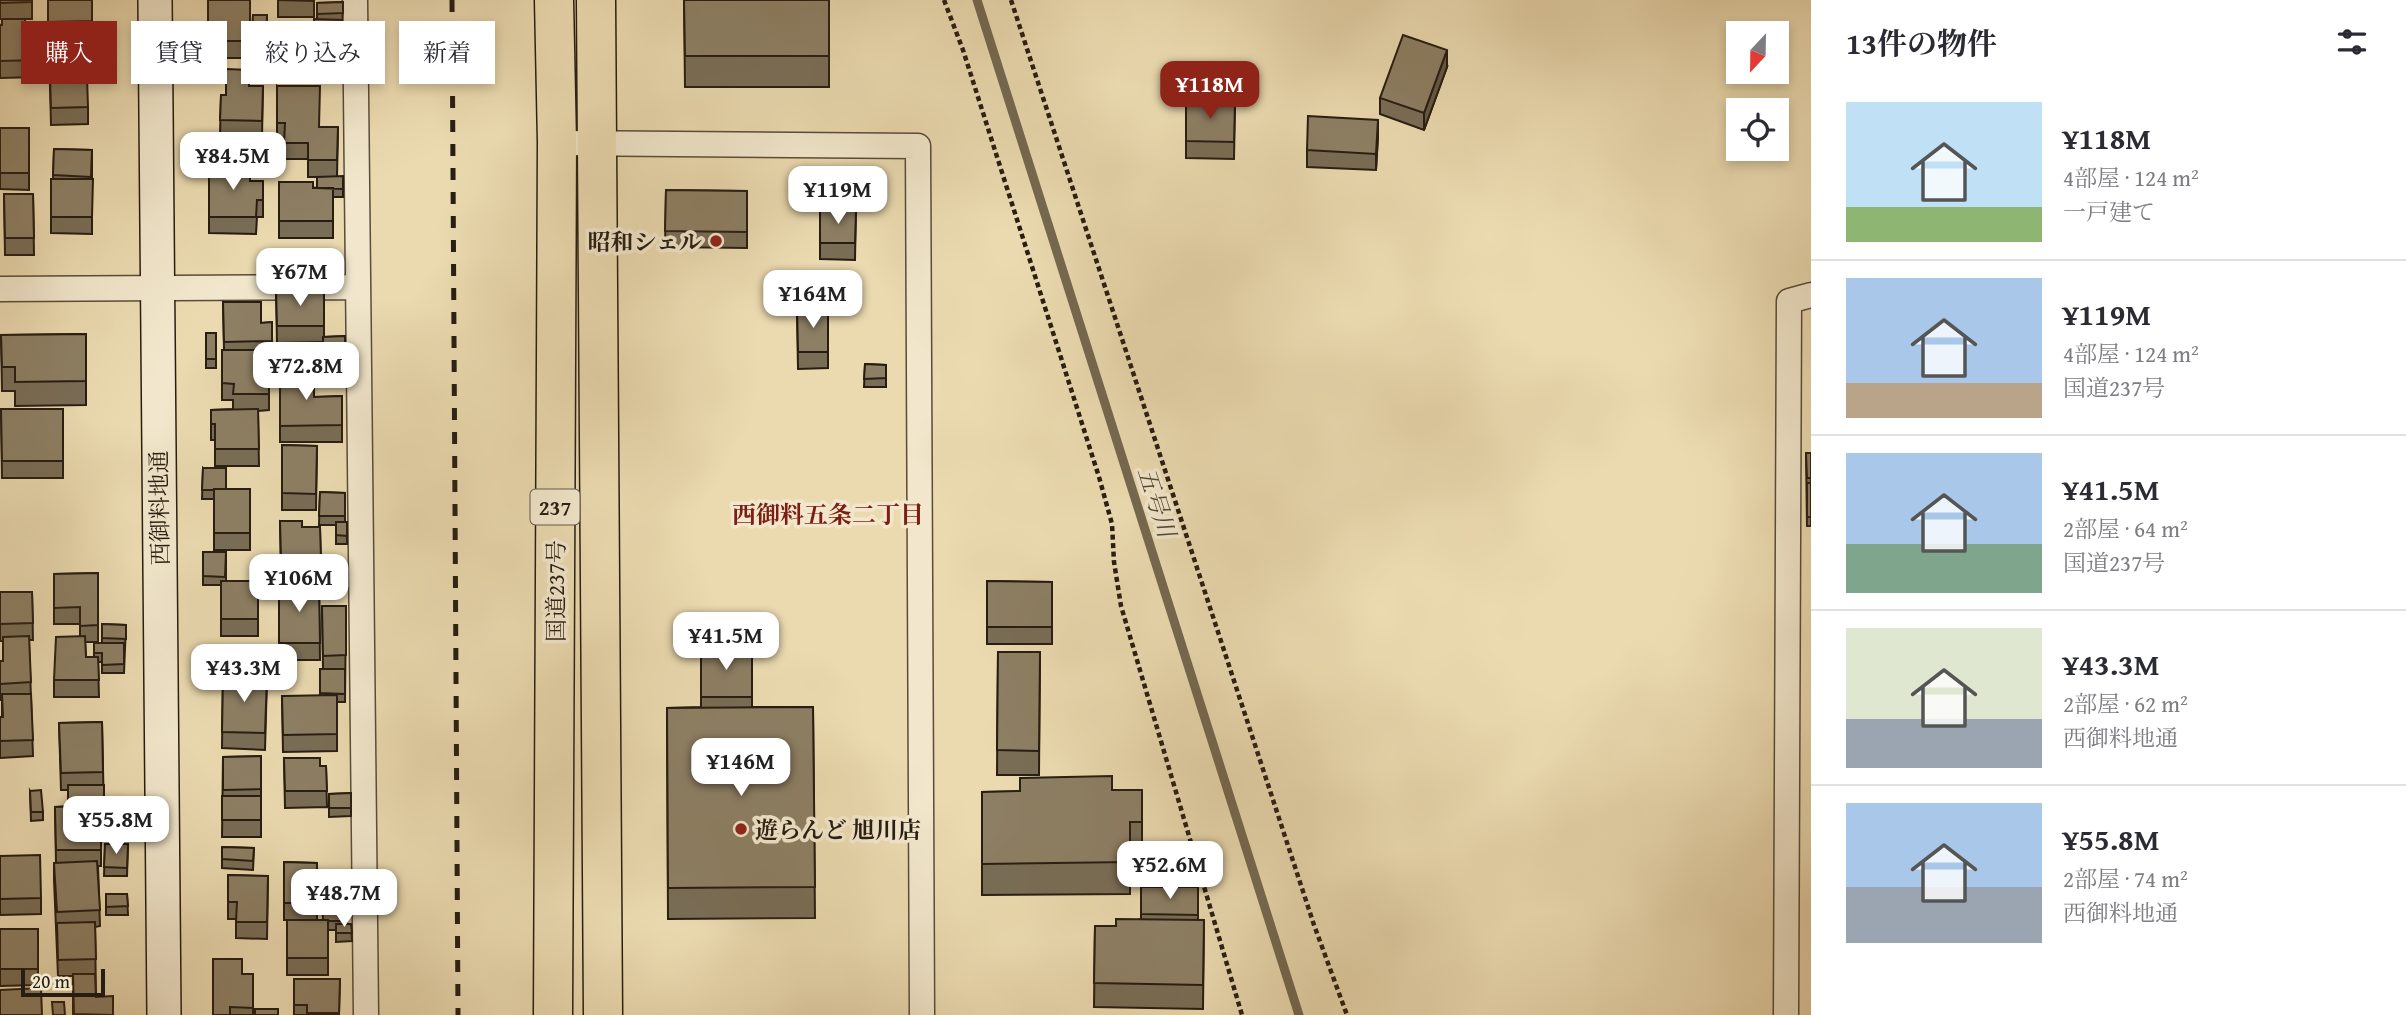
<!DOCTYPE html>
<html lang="ja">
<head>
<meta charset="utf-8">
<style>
	:root { --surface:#fff; --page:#f7f7f7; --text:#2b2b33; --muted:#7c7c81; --line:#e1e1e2; --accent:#8f2418 }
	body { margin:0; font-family:"Gentium Book Plus","Noto Serif JP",serif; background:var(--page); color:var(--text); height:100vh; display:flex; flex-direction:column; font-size:26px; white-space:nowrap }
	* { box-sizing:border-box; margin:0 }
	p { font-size:23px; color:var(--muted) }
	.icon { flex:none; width:38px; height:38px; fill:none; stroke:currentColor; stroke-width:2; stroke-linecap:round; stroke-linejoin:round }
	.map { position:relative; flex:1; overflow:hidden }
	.sheet { display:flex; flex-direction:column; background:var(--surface); width:595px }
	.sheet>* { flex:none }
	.hud { position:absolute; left:21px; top:21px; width:665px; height:63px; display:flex; gap:14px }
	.needle { width:46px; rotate:202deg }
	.tools { position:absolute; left:1726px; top:21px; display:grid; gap:14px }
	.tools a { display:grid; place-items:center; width:63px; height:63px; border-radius:0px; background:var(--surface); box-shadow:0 4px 10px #0003; font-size:35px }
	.scale { position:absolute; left:21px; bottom:18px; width:84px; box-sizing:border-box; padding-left:7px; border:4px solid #271d12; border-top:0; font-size:19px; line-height:24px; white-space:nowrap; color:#271d12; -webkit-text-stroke:5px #f2e7cc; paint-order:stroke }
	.price { position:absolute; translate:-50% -60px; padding:0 16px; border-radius:14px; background:#fff; color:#222; font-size:23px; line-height:46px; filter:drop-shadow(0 2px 4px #0008) }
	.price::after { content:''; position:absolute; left:50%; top:42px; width:21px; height:16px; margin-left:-10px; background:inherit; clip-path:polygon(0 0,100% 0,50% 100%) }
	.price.selected { background:var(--accent); color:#fff }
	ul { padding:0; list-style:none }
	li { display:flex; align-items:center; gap:21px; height:175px; padding:0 35px }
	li+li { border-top:2px solid var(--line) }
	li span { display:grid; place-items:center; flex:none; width:196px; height:140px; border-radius:0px; color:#555 }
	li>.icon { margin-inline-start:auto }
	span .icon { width:84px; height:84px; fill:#fffc; stroke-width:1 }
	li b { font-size:30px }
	h2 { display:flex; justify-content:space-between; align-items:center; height:84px; padding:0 35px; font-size:30px }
	.chip { padding:0 24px; border-radius:0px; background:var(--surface); box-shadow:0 4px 10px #0003; font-size:24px; line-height:63px }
	.chip.selected { background:var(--accent); color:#fff }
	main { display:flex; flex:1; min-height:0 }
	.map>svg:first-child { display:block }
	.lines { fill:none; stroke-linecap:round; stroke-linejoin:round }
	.stream { stroke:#746850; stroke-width:9 }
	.street-casing { stroke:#584c3a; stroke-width:27 }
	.secondary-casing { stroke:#271d12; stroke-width:36 }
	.highway-casing { stroke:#271d12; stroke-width:41 }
	.path { stroke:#271d12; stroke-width:4.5; stroke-dasharray:5 3.5; stroke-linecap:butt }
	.street { stroke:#f2e7cc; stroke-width:24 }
	.secondary { stroke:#f2e7cc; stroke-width:33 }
	.highway { stroke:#ebdab0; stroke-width:38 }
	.rail { stroke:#271d12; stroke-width:5; stroke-dasharray:12 12; stroke-linecap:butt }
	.wall { fill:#796d56; stroke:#271d12; stroke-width:2 }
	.shaded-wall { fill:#635946; stroke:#271d12; stroke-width:2 }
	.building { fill:#8d7f64; stroke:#271d12; stroke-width:2 }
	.poi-dot { fill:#8f2418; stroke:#f2e7cc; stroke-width:2.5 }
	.labels { text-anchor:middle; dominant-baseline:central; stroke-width:7; stroke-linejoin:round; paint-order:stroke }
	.shield { fill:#f2e7cc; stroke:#645a4a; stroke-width:2 }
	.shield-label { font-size:21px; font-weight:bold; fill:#271d12 }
	.poi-label { font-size:23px; font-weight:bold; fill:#271d12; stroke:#f2e7cc; text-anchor:end }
	.street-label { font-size:23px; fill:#271d12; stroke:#f2e7cc }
	.water-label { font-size:24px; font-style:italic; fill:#544936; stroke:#f2e7cc }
	.neighbourhood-label { font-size:24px; font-weight:bold; fill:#7a1f14; stroke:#f2e7cc }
</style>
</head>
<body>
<main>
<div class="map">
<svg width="1811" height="1015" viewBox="0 0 1811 1015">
	<rect width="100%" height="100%" fill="#ebdab0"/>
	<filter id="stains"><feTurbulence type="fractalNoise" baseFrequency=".00286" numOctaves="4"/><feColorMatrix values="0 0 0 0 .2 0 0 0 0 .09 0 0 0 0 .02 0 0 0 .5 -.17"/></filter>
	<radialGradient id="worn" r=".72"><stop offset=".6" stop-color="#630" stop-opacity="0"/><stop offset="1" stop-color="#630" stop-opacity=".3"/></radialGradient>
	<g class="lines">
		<path class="stream" d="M977,0L1299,1015"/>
		<defs>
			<path id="street" d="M355,0L366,1015
				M557,143L918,146L922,1015
				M0,289L358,287
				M1786,1015L1789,301L1811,295"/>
			<path id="secondary" d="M155,0L164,1015"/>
			<path id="highway" d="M596,0L603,1015
				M553,1015L557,143L554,0"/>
		</defs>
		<use href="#street" class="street-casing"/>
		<use href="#secondary" class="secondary-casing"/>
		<use href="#highway" class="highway-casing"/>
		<path class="path" d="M944,0L963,50L1099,477L1112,524L1114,562L1121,606L1242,1015
			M1011,0L1314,925L1347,1015"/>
		<use href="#street" class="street"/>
		<use href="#secondary" class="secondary"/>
		<use href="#highway" class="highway"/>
		<path class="rail" d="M452,0L458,1015"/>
	</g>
	<path class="wall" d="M0,0H32V19H25V25L38,60V77L0,78V25L14,19H0Z
		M48,0H92V38H48Z
		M208,0H250V58H208Z
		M278,0H314V17H278Z
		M684,0H829V87H685Z
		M343,2L342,40L326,39L325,83L276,82L277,24L314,25L317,19V3Z
		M253,15H267L265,74H251Z
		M49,48L88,107V124L51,125Z
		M1447,67L1424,130L1380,114V98Z
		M249,86H263L262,137L220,136L221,95H226Z
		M277,86L319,127H338L337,177L343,189V197H333V238H279V182L317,188L324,177H308V159H284L285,140L277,139Z
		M1186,101L1235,102L1234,159L1186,158Z
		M0,128H29V190L0,189Z
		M1378,136L1376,170L1307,167V150Z
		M54,149L92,150V234L51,233V179H53Z
		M209,166L250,181H263V217H257L256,234L209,233Z
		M666,190L747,191V248L665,247Z
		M4,194H33L34,255H5Z
		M820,209L856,210L855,260L820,259Z
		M324,289V337L345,336V371H313V350H323V342L277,343L276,290Z
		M223,302L261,323L272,322V358H269V410L258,411L259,466H215V440H211V410L233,409V400H222V350H224Z
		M797,308H828V368L798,369Z
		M206,333H216V368H206Z
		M86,334V405L15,406V391H2L1,335Z
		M865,364L886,365V387H864Z
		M280,371L314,397L342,396V442H280Z
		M1,409H63V478H2Z
		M282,445L317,446L316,510H282Z
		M1806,453H1811V526H1807Z
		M203,468L226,489H250V550H214V499H202Z
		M320,492L345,493V522H347V544H336V525H319Z
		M280,521L302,527H320L321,575L281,576Z
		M203,552H226V581H258V636H221V585H203Z
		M98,573V642H85L86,657H94V643H102V624L126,625L124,673H102V662H98L99,697H54V680L80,637V624H54V574Z
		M987,581L1052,582V644H987Z
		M279,584H319L320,660H279Z
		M0,592H32L33,640H29L33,756L0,758V717H2V700H0V661H3V641H0Z
		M322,606H346L345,702H337V751L283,752L282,696H320V669H323Z
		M701,648H752V707H813L815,918L668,919L667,708L701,707Z
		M998,652H1040L1039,775H997Z
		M223,675L267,677L265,750L222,748Z
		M102,722L104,814H88V821H101V866H98L100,926L95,927L96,997L113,1015H73V976H58L54,880V863H56L55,807L68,806V790H61L59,723Z
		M261,756V837H222L223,757Z
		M284,758L320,766H326L327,807L285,808Z
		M1142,790V853H1130V894L982,895V792Z
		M30,791L43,812V820L31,821Z
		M351,793V816L329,817V794Z
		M105,844H128L127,876H104Z
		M222,847L254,848L253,870L222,868Z
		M0,856L41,898V914L0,915Z
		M284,862L317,863V920H323L347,896V924H351L352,941L336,942V930H328V975H287V920H284Z
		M228,875L268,876L267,939L236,938V919H228Z
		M1141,887H1198V920H1204L1203,1009L1094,1007L1095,926H1116L1141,919Z
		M106,894H127L128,915H106Z
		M0,929H38V985L0,986Z
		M242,974H253V1015H213Z
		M294,979H340L339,1015H294Z"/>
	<path class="shaded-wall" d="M1447,50V67L1424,130V113Z
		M1378,120V136L1376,170V154Z"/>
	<path class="building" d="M0,0H32V2L0,3Z
		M48,0H92V21L48,22Z
		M208,0H250V41H208Z
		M278,0H314V1Z
		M684,0H829V56H685Z
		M343,2V13L317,14V3Z
		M253,15H267L265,66H251Z
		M2,19H25V25H36L38,60L0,61V25H2Z
		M314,19L342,20V31H326V25H314Z
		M277,24L326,25L325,66L276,65Z
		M1403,35L1447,50L1424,113L1380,98Z
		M86,47L88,107L51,108L49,48Z
		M226,69L249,70V86H263L262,121L220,120L221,95H226Z
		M277,86H320L319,127H338L337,160H308V143H284L285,123H277Z
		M1186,101L1235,102L1234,142L1186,141Z
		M1308,116L1378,120L1376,154L1307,150Z
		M0,128H29V173H0Z
		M54,149L92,150L91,177L53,175Z
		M209,166H250V181H263V200H257L256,217H209Z
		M343,176V189L317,188V177Z
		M51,179H93L92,217H51Z
		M279,182H313V188H333V221H279Z
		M666,190L747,191V232L665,231Z
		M4,194H33L34,238H5Z
		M820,209L856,210L855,243H820Z
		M324,289V326H277L276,290Z
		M223,302H261V323L272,322V341L224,342Z
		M797,308H828V352H798Z
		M206,333H216V359H206Z
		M86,334V381L15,382V367H2L1,335Z
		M345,336V347L323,348V337Z
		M222,350H269V394H233L234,384L222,383Z
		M313,350L345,351V363L313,362Z
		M865,364L886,365V378L864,379Z
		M280,371H314V397L342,396V425L280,426Z
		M1,409H63V461H2Z
		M258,409L259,449H215V424H211V410Z
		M282,445L317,446L316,494L282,493Z
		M1806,453H1811V478H1807Z
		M203,468H226V489H214V490H202Z
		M1807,483H1811V517H1807Z
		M214,489H250V533H214Z
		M320,492L345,493V516H319Z
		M280,521H302V527H320L321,558L281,559Z
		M336,522H347V536L336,535Z
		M203,552H226L225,577L203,576Z
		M98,573V625L80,626V607L54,608V574Z
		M221,581H258V619H221Z
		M987,581L1052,582V627H987Z
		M279,584H319L320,643H279Z
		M0,592H32L33,623L0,624Z
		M322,606H346V655L323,656Z
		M102,624L126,625V639L102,638Z
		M29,636L31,682L0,684V661H3V637Z
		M85,636L86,657H98L99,680H54L56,637Z
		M94,643H124V664L102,665V653H94Z
		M701,648H752V697H701Z
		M998,652H1040L1039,751L997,750Z
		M320,669H345V694L320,693Z
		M223,675L267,677L265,733L222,732Z
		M2,694H31L33,740L0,741V717H3Z
		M337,695V734L283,735L282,696Z
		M813,707L815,887L668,888L667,708Z
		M102,722L103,772L61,773L59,723Z
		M261,756V789L223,790V757Z
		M284,758H320V766H326L327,791H285Z
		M1112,776V790H1142V822H1130V862L982,864V792L1020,791V778Z
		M68,785H104V805L68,806Z
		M41,790L43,812H31L30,791Z
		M351,793V808H329V794Z
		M222,796H261V820H222Z
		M88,806V821H101V850H56L55,807Z
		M105,844H128L127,868L104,867Z
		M222,847L254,848L253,861L222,859Z
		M40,855L41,898L0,899V856Z
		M97,861L100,910L57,912L54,863Z
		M284,862L317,863V903H284Z
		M228,875L268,876L267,922H236L237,902H228Z
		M1141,887H1198V915L1141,914Z
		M106,894H127L128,906L106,907Z
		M347,896V921H328V920H323L322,897Z
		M1116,919L1204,920L1203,985L1094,983L1095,926H1116Z
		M287,920H328V958H287Z
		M95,922L96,959L58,960L57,923Z
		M336,924H351L352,933H336Z
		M0,929H38V969H0Z
		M213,959H242V974H253V1008L230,1007V1015H213Z
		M73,974H95L96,997L113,996V1015L74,1014Z
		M294,979H340L339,1013H307V1005H294Z
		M41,988L42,1015H0V990Z
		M52,1002H64L65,1015H53Z
		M255,1009H278V1015H255Z"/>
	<g class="poi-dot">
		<circle cx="716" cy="241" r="7"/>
		<circle cx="741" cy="829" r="7"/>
	</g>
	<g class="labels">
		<rect class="shield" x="530.5" y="489.5" width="49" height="35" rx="5"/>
		<g class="shield-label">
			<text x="555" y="507">237</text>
		</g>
		<g class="poi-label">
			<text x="702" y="241">昭和シェル</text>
			<text x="755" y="829" text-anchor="start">遊らんど 旭川店</text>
		</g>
		<g class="street-label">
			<text transform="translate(159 508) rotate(-91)">西御料地通</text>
			<text transform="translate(555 591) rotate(-90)">国道237号</text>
		</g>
		<g class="water-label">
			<text transform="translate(1157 502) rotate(72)">五号川</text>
		</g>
		<g class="neighbourhood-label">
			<text x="828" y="514">西御料五条二丁目</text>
		</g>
	</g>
	<rect width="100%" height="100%" filter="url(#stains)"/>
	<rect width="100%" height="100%" fill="url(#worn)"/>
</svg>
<div class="tools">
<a><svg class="needle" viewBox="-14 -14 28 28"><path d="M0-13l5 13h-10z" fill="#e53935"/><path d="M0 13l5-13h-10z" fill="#7c7c81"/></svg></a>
<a><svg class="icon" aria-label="locate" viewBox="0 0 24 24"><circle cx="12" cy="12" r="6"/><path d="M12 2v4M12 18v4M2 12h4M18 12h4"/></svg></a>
</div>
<div class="scale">20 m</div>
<b class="price selected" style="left:1210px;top:121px">¥118M</b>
<b class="price" style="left:233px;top:192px">¥84.5M</b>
<b class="price" style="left:838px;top:226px">¥119M</b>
<b class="price" style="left:300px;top:308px">¥67M</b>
<b class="price" style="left:813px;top:330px">¥164M</b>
<b class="price" style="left:306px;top:402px">¥72.8M</b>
<b class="price" style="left:299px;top:614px">¥106M</b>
<b class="price" style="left:726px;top:672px">¥41.5M</b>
<b class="price" style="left:244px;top:704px">¥43.3M</b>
<b class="price" style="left:741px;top:798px">¥146M</b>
<b class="price" style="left:116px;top:856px">¥55.8M</b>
<b class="price" style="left:1170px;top:901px">¥52.6M</b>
<b class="price" style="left:344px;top:929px">¥48.7M</b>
<div class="hud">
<a class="chip selected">購入</a>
<a class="chip">賃貸</a>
<a class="chip">絞り込み</a>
<a class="chip">新着</a>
</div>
</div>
<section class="sheet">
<h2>13件の物件<svg class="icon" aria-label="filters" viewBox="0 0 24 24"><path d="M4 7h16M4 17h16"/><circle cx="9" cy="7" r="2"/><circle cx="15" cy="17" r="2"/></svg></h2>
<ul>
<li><span style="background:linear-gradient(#bfe0f5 75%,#8fb573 0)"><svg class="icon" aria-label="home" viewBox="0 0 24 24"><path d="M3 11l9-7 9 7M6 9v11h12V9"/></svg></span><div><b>¥118M</b><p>4部屋 · 124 m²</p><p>一戸建て</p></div></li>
<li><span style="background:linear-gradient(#a9c7e8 75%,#b9a48a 0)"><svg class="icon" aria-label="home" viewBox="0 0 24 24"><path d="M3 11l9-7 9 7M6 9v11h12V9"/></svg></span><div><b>¥119M</b><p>4部屋 · 124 m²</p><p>国道237号</p></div></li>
<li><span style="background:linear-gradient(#a9c7e8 65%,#7fa58c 0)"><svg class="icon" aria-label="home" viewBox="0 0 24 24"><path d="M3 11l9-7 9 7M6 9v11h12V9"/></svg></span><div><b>¥41.5M</b><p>2部屋 · 64 m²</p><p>国道237号</p></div></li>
<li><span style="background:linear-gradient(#dfe7d0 65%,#9aa5b1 0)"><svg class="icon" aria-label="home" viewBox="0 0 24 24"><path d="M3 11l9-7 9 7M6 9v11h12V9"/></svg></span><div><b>¥43.3M</b><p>2部屋 · 62 m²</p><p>西御料地通</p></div></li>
<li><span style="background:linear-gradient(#a9c7e8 60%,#9aa5b1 0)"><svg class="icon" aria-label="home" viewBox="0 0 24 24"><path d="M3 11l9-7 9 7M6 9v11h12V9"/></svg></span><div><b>¥55.8M</b><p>2部屋 · 74 m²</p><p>西御料地通</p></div></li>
</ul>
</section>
</main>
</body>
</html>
